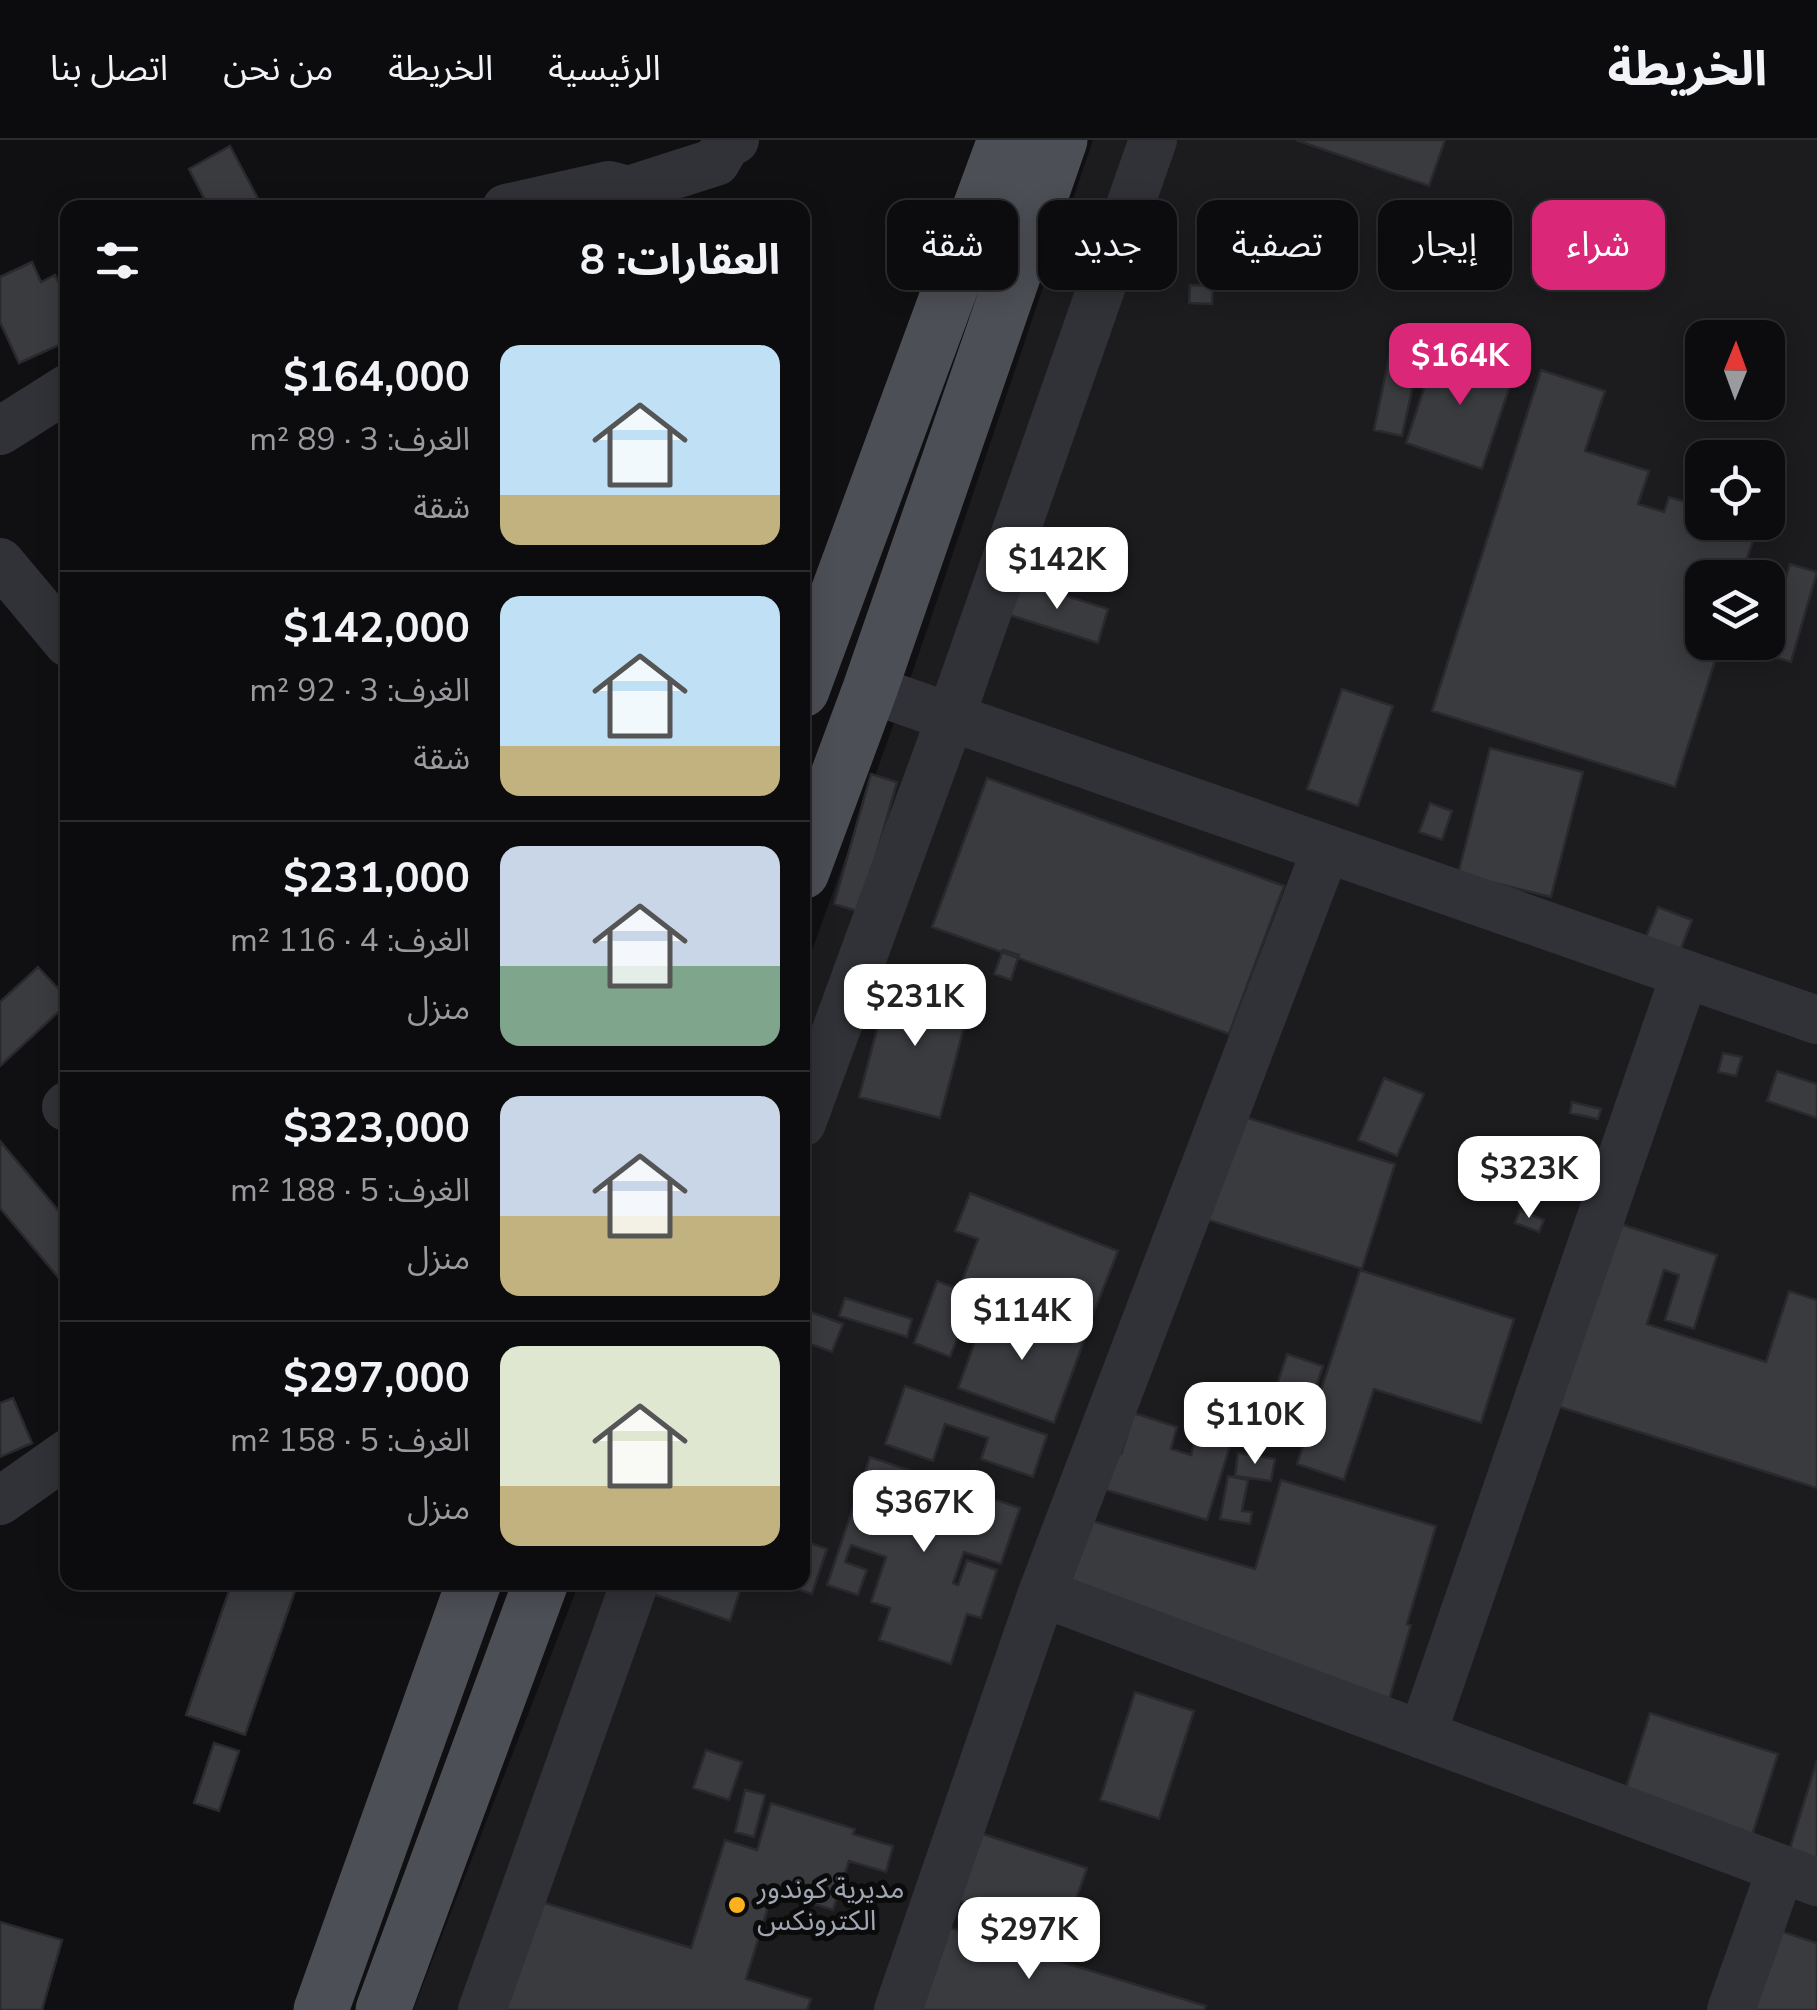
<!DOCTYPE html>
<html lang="ar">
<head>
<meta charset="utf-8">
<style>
	:root { --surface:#0c0c0e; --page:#1a1a1c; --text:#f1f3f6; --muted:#9a9b9e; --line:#2c2c2e; --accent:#db2777 }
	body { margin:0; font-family:"Nunito Sans","Noto Sans Arabic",sans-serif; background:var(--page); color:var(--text); direction:rtl; height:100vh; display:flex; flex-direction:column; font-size:38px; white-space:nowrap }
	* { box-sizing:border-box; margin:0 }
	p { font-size:32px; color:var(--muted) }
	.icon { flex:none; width:55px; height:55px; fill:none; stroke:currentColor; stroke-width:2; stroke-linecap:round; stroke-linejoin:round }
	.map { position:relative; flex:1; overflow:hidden; direction:ltr }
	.details { position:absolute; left:60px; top:60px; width:750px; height:1390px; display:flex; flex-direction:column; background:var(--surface); border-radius:20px; box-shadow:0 5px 25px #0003,0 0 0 2px var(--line); direction:rtl }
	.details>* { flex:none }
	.banner { position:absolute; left:840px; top:60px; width:825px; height:90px; direction:rtl; display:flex; gap:20px }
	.needle { width:65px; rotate:1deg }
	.fabs { position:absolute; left:1685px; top:180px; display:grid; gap:20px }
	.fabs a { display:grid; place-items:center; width:100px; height:100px; border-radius:20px; background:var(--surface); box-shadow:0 5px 25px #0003,0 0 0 2px var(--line); font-size:50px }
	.price { position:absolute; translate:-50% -85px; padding:0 22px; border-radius:20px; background:#fff; color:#222; font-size:32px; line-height:65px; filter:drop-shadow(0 2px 5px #0008) }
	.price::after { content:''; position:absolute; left:50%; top:60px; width:30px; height:22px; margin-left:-15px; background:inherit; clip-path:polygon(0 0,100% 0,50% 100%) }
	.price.current { background:var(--accent); color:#fff }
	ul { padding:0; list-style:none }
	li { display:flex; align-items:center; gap:30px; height:250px; padding:0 30px }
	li+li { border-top:2px solid var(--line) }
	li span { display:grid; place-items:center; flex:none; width:280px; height:200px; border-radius:20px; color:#555 }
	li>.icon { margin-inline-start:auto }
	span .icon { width:120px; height:120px; fill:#fffc; stroke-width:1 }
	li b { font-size:42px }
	h2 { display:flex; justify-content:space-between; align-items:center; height:120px; padding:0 30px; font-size:42px }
	.chip { padding:0 35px; border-radius:20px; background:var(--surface); box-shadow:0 5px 25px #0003,0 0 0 2px var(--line); font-size:35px; line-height:90px }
	.chip.current { background:var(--accent); color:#fff }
	header { display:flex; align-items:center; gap:60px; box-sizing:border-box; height:140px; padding:0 50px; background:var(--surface); border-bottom:2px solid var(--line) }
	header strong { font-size:48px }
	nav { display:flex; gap:55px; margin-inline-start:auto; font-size:35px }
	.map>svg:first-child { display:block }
	.built { fill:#1c1c1f; fill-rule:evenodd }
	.building { fill:#3a3b3f; stroke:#2a2a2e; stroke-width:2.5 }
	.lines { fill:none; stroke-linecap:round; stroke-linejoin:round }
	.minor { stroke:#313237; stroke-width:48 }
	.major { stroke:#4d4f56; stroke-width:55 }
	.poi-dot { fill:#fdb11c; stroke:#0b0b0c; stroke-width:4 }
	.labels { text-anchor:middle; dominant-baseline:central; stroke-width:10; stroke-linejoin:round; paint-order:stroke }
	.poi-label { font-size:28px; fill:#a0a6b3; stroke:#0b0b0c; text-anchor:start }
</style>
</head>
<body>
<header>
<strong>الخريطة</strong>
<nav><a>الرئيسية</a><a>الخريطة</a><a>من نحن</a><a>اتصل بنا</a></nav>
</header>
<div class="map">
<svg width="1817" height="1870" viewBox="0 0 1817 1870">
	<rect width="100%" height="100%" fill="#101012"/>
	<path class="built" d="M1093,0H1817V1870H413L579,1443L802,1442L803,835L914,528ZM1702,198H1768V262H1702ZM1702,318H1768V382H1702ZM1702,438H1768V502H1702Z"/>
	<path class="building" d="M1296,0H1445L1429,46Z
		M230,6L263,68H209L189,29Z
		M32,122L41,142L55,135L68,162V201L19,223L0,182V137Z
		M1190,145L1213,146L1212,164L1189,163Z
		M1395,188L1424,194L1402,296L1374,290Z
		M1437,208L1514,234L1482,329L1406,303Z
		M1541,230L1605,251L1585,311L1649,331L1638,364L1664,372L1669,357L1702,367V382H1750L1758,385L1741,438H1702V502H1721L1675,647L1432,571Z
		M1790,424L1817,432L1791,522L1763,514Z
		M1017,440L1108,469L1098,503L1006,474Z
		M1342,549L1393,566L1358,666L1307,649Z
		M1490,608L1583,632L1551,757L1458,734Z
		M871,634L897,642L860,772L834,764Z
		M987,638L1284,746L1229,894L932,787Z
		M1430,663L1452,671L1442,700L1419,692Z
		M1658,767L1692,780L1674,827L1639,814Z
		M1003,810L1019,815L1011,840L994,834Z
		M38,827L68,859V863L0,926V862Z
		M890,840L971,861L940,978L859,957Z
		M1723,913L1742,917L1736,936L1718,932Z
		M1777,931L1817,944V978L1767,961Z
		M1384,938L1424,954L1397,1016L1358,1000Z
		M1572,962L1601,969L1598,979L1570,973Z
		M1232,973L1395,1024L1362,1129L1199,1077Z
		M0,1001L68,1082V1149L0,1068Z
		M970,1053L1118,1111L1087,1190L962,1141L978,1099L955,1091Z
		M1520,1070L1544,1080L1539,1092L1515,1083Z
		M1608,1080L1717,1115L1694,1189L1665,1180L1679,1135L1664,1130L1647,1184L1766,1222L1789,1151L1817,1160V1348L1550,1264Z
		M1360,1130L1514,1179L1481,1283L1374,1249L1344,1340L1297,1324Z
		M937,1141L974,1155L950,1217L914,1203Z
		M845,1158L912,1179L907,1197L839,1176Z
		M989,1163L1085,1198L1054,1283L958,1248Z
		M806,1170L843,1184L832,1212L802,1201V1179Z
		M1287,1214L1323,1226L1305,1280L1269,1269Z
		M905,1246L1047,1295L1033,1337L981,1319L988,1298L945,1284L933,1321L885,1304Z
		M13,1258L32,1303L0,1317V1263Z
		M1134,1273L1177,1287L1171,1309L1191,1315L1196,1296L1230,1306L1207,1380L1106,1350L1117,1313L1121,1314Z
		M1238,1313L1275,1319L1271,1341L1235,1336Z
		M870,1317L1020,1368L1001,1424L964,1412L953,1443L958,1445L967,1420L997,1430L981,1478L967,1474L951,1524L879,1500L890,1468L871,1462L886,1417L851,1405L845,1422L867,1430L858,1455L827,1445Z
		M1228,1336L1248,1340L1242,1371L1252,1372L1250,1384L1220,1379Z
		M1281,1340L1436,1386L1407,1484L1411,1485L1385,1574L1059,1478L1089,1380L1255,1429Z
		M802,1400L827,1409L812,1454L777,1442H802Z
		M232,1442H281L296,1448L245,1595L186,1575Z
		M650,1442H743L730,1481L647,1452Z
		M1135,1552L1194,1571L1159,1679L1100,1660Z
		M1650,1573L1778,1614L1751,1699L1623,1657Z
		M214,1603L239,1611L219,1671L194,1663Z
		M706,1610L742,1622L729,1660L693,1648Z
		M1817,1620V1741L1783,1731Z
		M745,1650L765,1655L754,1697L735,1692Z
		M771,1663L855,1689L853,1694L893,1706L886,1732L849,1721L833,1770L773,1751L746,1839L811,1859L807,1870H505L539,1761L691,1808L725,1700L757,1710Z
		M980,1693L1087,1728L1064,1795L957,1760Z
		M0,1782L62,1800L42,1870H0Z
		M948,1787L1206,1866L1204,1870H922Z
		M1774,1789L1817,1803V1870H1749Z"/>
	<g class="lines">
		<path class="minor" d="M506,68L609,45L628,50L716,22L726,5L735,0
			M0,291L68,248
			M0,422L68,503
			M870,549L1817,880
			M66,967L68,965
			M802,983L950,579L1153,0
			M0,1361L68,1313
			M1042,1453L1817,1742
			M1422,1595L1685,834
			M482,1870L635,1442
			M898,1870L1042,1453L1326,709
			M1731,1870L1781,1729"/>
		<path class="major" d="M802,550L1005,0
			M802,732L870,549L1060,0
			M321,1870L474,1442
			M383,1870L541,1442"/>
	</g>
	<circle class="poi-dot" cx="737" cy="1765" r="10"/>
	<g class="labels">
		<g class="poi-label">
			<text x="757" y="1749">مديرية كوندور<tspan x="757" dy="32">الكترونكس</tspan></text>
		</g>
	</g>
</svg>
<div class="fabs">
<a><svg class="needle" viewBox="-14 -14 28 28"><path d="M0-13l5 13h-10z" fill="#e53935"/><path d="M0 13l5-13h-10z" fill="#9a9b9e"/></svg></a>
<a><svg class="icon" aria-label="locate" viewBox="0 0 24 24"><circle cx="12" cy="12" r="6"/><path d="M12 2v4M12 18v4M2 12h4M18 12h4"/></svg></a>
<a><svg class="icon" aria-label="layers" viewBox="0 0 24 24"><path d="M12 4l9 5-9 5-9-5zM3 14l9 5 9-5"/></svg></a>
</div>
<b class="price current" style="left:1460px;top:268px">$164K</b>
<b class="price" style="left:1057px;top:472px">$142K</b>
<b class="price" style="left:915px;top:909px">$231K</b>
<b class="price" style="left:1529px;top:1081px">$323K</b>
<b class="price" style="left:1022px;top:1223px">$114K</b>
<b class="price" style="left:1255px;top:1327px">$110K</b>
<b class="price" style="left:924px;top:1415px">$367K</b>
<b class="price" style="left:1029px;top:1842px">$297K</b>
<div class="banner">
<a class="chip current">شراء</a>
<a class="chip">إيجار</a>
<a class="chip">تصفية</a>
<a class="chip">جديد</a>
<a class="chip">شقة</a>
</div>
<section class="details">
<h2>العقارات: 8<svg class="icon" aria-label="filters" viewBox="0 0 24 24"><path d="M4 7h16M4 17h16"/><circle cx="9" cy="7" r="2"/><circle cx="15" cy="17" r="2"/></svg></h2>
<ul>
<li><span style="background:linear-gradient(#bfe0f5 75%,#c2b280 0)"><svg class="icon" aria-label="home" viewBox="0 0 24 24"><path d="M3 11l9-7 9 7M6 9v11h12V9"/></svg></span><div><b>$164,000</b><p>الغرف: 3 · 89 m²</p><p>شقة</p></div></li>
<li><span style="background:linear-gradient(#bfe0f5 75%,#c2b280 0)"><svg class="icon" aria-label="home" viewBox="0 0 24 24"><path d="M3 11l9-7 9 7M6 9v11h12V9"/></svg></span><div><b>$142,000</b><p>الغرف: 3 · 92 m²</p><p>شقة</p></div></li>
<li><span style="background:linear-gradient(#c9d6e8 60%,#7fa58c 0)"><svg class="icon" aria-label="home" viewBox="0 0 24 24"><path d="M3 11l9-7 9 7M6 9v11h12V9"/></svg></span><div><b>$231,000</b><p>الغرف: 4 · 116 m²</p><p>منزل</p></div></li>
<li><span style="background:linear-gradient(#c9d6e8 60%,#c2b280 0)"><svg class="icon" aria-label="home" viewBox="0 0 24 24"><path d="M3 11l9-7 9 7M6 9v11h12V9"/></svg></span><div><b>$323,000</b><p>الغرف: 5 · 188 m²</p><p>منزل</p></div></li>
<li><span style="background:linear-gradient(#dfe7d0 70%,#c2b280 0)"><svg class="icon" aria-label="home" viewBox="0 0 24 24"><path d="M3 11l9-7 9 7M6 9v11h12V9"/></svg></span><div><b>$297,000</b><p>الغرف: 5 · 158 m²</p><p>منزل</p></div></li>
</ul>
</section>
</div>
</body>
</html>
